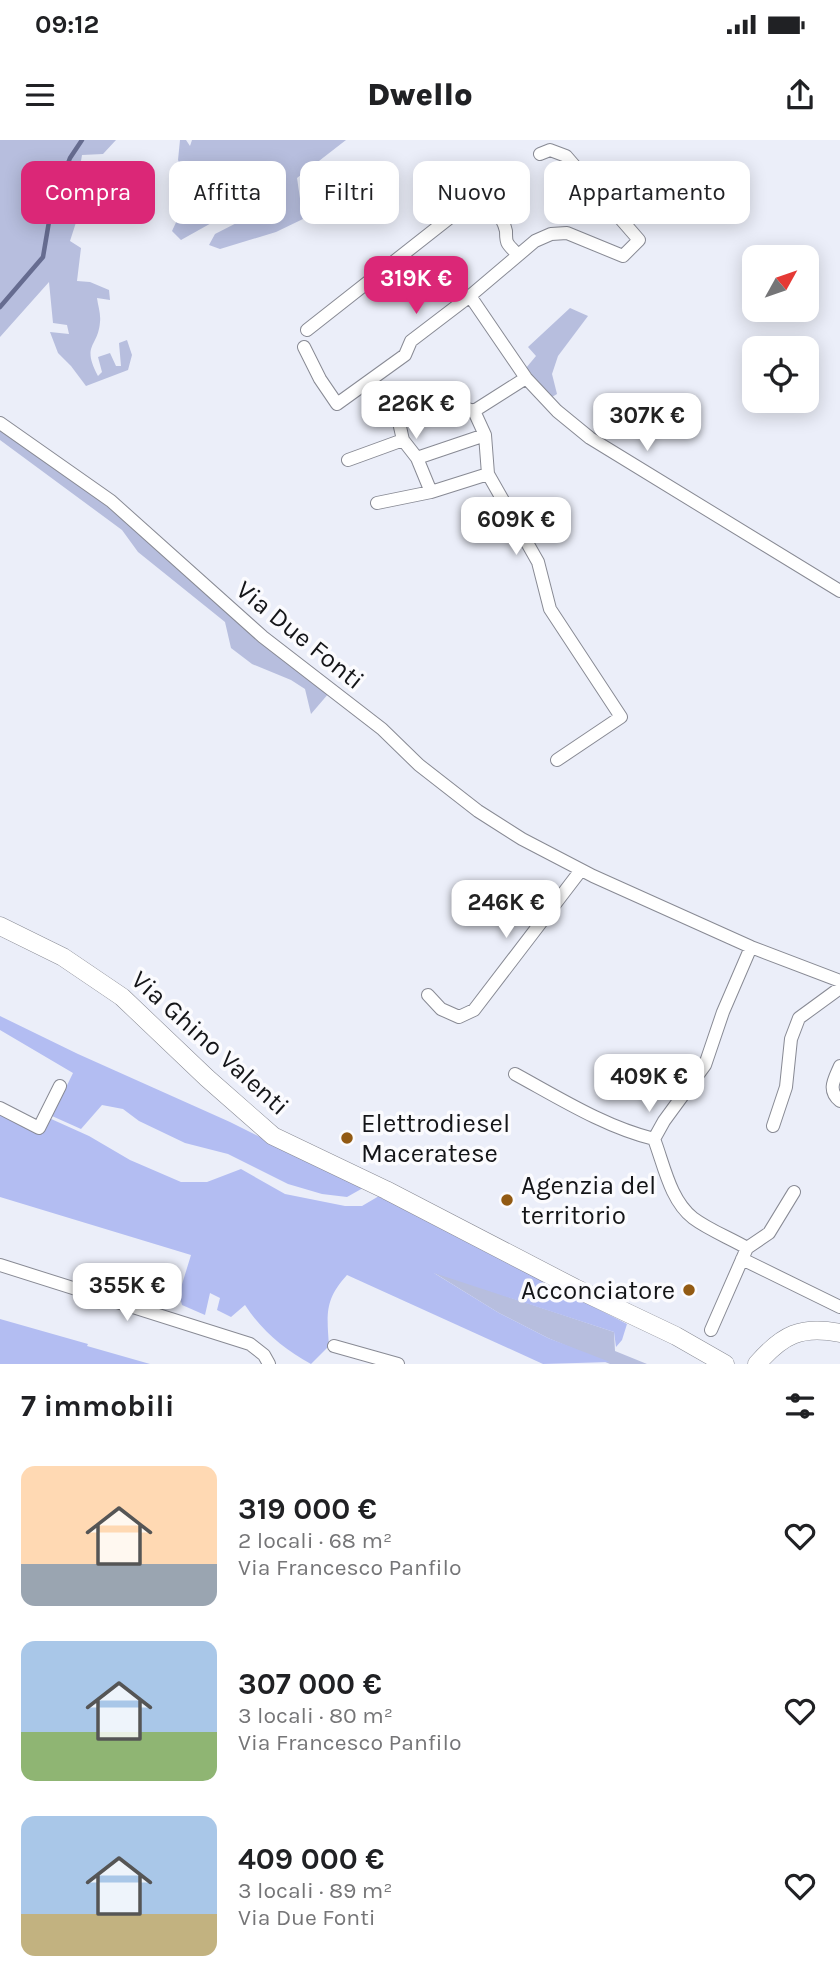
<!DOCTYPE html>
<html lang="it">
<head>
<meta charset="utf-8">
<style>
	:root { --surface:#fff; --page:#f6f6f6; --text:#202124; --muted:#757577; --accent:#db2777 }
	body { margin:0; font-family:Karla,sans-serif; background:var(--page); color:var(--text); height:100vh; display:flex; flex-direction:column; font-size:26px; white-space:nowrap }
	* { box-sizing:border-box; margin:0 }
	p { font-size:23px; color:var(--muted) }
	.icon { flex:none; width:38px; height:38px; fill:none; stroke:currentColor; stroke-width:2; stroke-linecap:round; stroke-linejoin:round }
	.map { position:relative; height:1224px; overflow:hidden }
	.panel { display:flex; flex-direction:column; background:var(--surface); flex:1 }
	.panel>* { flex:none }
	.banner { position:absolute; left:21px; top:21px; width:798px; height:63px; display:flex; gap:14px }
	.needle { width:46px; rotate:50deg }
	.controls { position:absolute; left:742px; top:105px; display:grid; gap:14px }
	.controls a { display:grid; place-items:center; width:77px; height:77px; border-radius:14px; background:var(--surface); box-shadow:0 4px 18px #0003; font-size:35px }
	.price { position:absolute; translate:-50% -60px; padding:0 16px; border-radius:14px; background:#fff; color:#222; font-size:23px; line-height:46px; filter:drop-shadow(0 2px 4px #0008) }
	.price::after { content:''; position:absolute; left:50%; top:42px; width:21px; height:16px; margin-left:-10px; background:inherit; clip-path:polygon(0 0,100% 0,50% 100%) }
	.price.selected { background:var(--accent); color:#fff }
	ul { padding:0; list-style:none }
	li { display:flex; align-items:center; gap:21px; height:175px; padding:0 21px }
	li span { display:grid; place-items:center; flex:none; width:196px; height:140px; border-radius:14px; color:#555 }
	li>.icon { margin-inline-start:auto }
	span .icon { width:84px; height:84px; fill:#fffc; stroke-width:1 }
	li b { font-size:30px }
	h2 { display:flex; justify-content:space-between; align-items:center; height:84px; padding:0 21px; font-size:30px }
	.pill { padding:0 24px; border-radius:14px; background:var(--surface); box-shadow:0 4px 18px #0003; font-size:24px; line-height:63px }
	.pill.selected { background:var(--accent); color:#fff }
	.status { display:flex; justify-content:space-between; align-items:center; height:49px; padding:0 35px; background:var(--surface); direction:ltr }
	.status svg { height:19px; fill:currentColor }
	header { display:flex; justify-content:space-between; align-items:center; height:91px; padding:0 21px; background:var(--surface); font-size:32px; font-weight:800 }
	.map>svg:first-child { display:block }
	.green { fill:#b7bede }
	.forest { fill:#b3bdf2 }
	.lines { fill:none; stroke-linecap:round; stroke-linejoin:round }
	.stream { stroke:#666c90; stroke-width:4.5 }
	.street-casing { stroke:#888a94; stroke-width:14 }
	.secondary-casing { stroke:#888a94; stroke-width:19 }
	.street { stroke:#fff; stroke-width:12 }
	.secondary { stroke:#fff; stroke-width:18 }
	.poi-dot { fill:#925a13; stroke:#fbfbfe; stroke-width:2.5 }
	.labels { text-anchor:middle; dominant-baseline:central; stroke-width:7; stroke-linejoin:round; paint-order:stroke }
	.street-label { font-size:26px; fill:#141518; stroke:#fbfbfe }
	.poi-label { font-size:26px; fill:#141518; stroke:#fbfbfe; text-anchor:start }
</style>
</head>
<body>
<div class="status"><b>09:12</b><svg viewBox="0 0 49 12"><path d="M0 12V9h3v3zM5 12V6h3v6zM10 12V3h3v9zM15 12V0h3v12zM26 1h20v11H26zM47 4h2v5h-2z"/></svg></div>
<header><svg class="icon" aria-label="menu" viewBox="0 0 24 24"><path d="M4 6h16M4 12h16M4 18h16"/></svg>Dwello<svg class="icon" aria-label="share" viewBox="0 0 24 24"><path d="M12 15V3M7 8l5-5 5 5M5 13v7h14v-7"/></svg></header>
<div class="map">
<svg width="840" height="1224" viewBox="0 0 840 1224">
	<rect width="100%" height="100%" fill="#ebeef9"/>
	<path class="green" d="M0,0H116L103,14L82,15L79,33H85L80,70L70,101L81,108L77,141L90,142L109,150L110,160L97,158C98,166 101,174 100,182C98,208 81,204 98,236L102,232L98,217L110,213L116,226H121L119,203L127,200L132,215L128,230L86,246L71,226L58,213L50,192L69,194L67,185L53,183L49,142L0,197Z
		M180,0H186L190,6L192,0H346L297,38L303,79L276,92L220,109L209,105L215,94L262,70L256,58L181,100L172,91L179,76L171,33L174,30L184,48L189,45L178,20Z
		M570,168L588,176L558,216L552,234L557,254L552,257L526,228L536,216L528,207Z
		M0,288L79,343L329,553L311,574L305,549L291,540L252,524L231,508L225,482L138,412L122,390L0,300Z
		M431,1131L614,1192L615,1211L647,1224H610L548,1198L499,1173Z"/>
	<path class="forest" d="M0,876L78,914L230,982L363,1048L347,1057L322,1054L288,1044L228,1014L185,1003L139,981L123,969L102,965L81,989L52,976L73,933L0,890Z
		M0,975L39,989L49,978L89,996L130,1020L181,1042H207L241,1029L285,1054L345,1066H362L379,1056L627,1184L622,1200L616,1207L614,1192L434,1133L499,1173L548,1198L610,1222L543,1224L347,1135C324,1160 327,1175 329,1206L311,1224C284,1209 262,1191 245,1165L231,1177L217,1170L220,1158L210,1153L205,1175L182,1165L179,1154L191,1115L0,1057Z
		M0,1179L88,1204L87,1206L150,1224H0Z"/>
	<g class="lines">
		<path class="stream" d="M0,167L43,117L52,64L70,18L82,0"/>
		<defs>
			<path id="street" d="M470,156L526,238L557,271L590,298L840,451
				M307,190L471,61C488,57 502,74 506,91C506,93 506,101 507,102C509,107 515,111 518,115
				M304,207L320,239L337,264L405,215L411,201L470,156L535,101L551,94L567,93L623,116L639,100L566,16L550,10L540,14
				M526,238L474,271L485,295L488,334L538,422L550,469L621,577L557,620
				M0,283L111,361L263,497L382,589L419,625L478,671L522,699L593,736L751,807L840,841
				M403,300L398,278L448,263L474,271
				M348,320L403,300L417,318
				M431,352L417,318L485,295
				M377,363L431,352L488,334
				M428,855L441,869L459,877L474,870L581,730
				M840,926C834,940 827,950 840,961
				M515,934C559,958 605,987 654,999
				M0,968L39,988L60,946
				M773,986L786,947L791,899L799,878L840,848
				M747,1108C730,1098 709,1090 693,1078C670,1060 664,1025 654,999L664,981L705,925L723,872L751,807
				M742,1119L840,1167
				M0,1125L250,1204L264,1215L269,1224
				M711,1190L747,1108L769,1093L794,1052
				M334,1206L398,1224"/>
			<path id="secondary" d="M0,786L63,817L122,857L207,938L273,996L386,1050L575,1148L676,1196L725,1224
				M757,1224C782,1195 801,1185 840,1193"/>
		</defs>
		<use href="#street" class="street-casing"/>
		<use href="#secondary" class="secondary-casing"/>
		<use href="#street" class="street"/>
		<use href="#secondary" class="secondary"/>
	</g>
	<g class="poi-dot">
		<circle cx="347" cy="998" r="7"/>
		<circle cx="507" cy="1060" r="7"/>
		<circle cx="689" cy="1150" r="7"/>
	</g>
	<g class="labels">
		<g class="street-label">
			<text transform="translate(300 495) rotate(39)">Via Due Fonti</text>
			<text transform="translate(210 903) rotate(42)">Via Ghino Valenti</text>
		</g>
		<g class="poi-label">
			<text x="361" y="983">Elettrodiesel<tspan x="361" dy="30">Maceratese</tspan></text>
			<text x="521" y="1045">Agenzia del<tspan x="521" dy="30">territorio</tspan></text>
			<text x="675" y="1150" text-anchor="end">Acconciatore</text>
		</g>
	</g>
</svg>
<div class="controls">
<a><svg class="needle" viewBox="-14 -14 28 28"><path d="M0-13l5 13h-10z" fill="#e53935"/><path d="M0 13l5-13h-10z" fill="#757577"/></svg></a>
<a><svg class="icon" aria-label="locate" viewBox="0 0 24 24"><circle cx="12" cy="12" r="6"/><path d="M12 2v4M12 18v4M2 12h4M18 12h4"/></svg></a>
</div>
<b class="price selected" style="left:416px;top:176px">319K €</b>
<b class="price" style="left:416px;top:301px">226K €</b>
<b class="price" style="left:647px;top:313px">307K €</b>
<b class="price" style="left:516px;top:417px">609K €</b>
<b class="price" style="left:506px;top:800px">246K €</b>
<b class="price" style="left:649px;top:974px">409K €</b>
<b class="price" style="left:127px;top:1183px">355K €</b>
<div class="banner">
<a class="pill selected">Compra</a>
<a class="pill">Affitta</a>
<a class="pill">Filtri</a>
<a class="pill">Nuovo</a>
<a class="pill">Appartamento</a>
</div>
</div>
<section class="panel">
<h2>7 immobili<svg class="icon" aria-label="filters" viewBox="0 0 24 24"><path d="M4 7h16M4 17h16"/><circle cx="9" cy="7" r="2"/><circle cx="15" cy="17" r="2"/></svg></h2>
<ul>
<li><span style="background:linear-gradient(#ffd9b3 70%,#9aa5b1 0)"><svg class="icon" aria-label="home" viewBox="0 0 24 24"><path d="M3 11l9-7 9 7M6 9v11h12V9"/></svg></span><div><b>319 000 €</b><p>2 locali · 68 m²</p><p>Via Francesco Panfilo</p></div><svg class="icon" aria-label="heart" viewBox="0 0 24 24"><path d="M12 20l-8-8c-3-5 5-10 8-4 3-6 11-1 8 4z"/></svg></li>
<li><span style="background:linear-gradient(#a9c7e8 65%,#8fb573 0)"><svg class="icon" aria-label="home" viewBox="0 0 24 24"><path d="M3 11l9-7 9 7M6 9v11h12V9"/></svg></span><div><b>307 000 €</b><p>3 locali · 80 m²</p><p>Via Francesco Panfilo</p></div><svg class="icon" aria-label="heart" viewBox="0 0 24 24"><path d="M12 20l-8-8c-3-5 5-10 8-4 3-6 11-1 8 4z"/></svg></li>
<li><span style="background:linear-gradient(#a9c7e8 70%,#c2b280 0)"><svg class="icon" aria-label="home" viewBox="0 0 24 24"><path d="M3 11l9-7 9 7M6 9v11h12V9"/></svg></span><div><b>409 000 €</b><p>3 locali · 89 m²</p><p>Via Due Fonti</p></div><svg class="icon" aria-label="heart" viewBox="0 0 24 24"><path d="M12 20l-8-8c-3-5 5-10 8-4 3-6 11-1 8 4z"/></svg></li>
</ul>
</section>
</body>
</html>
